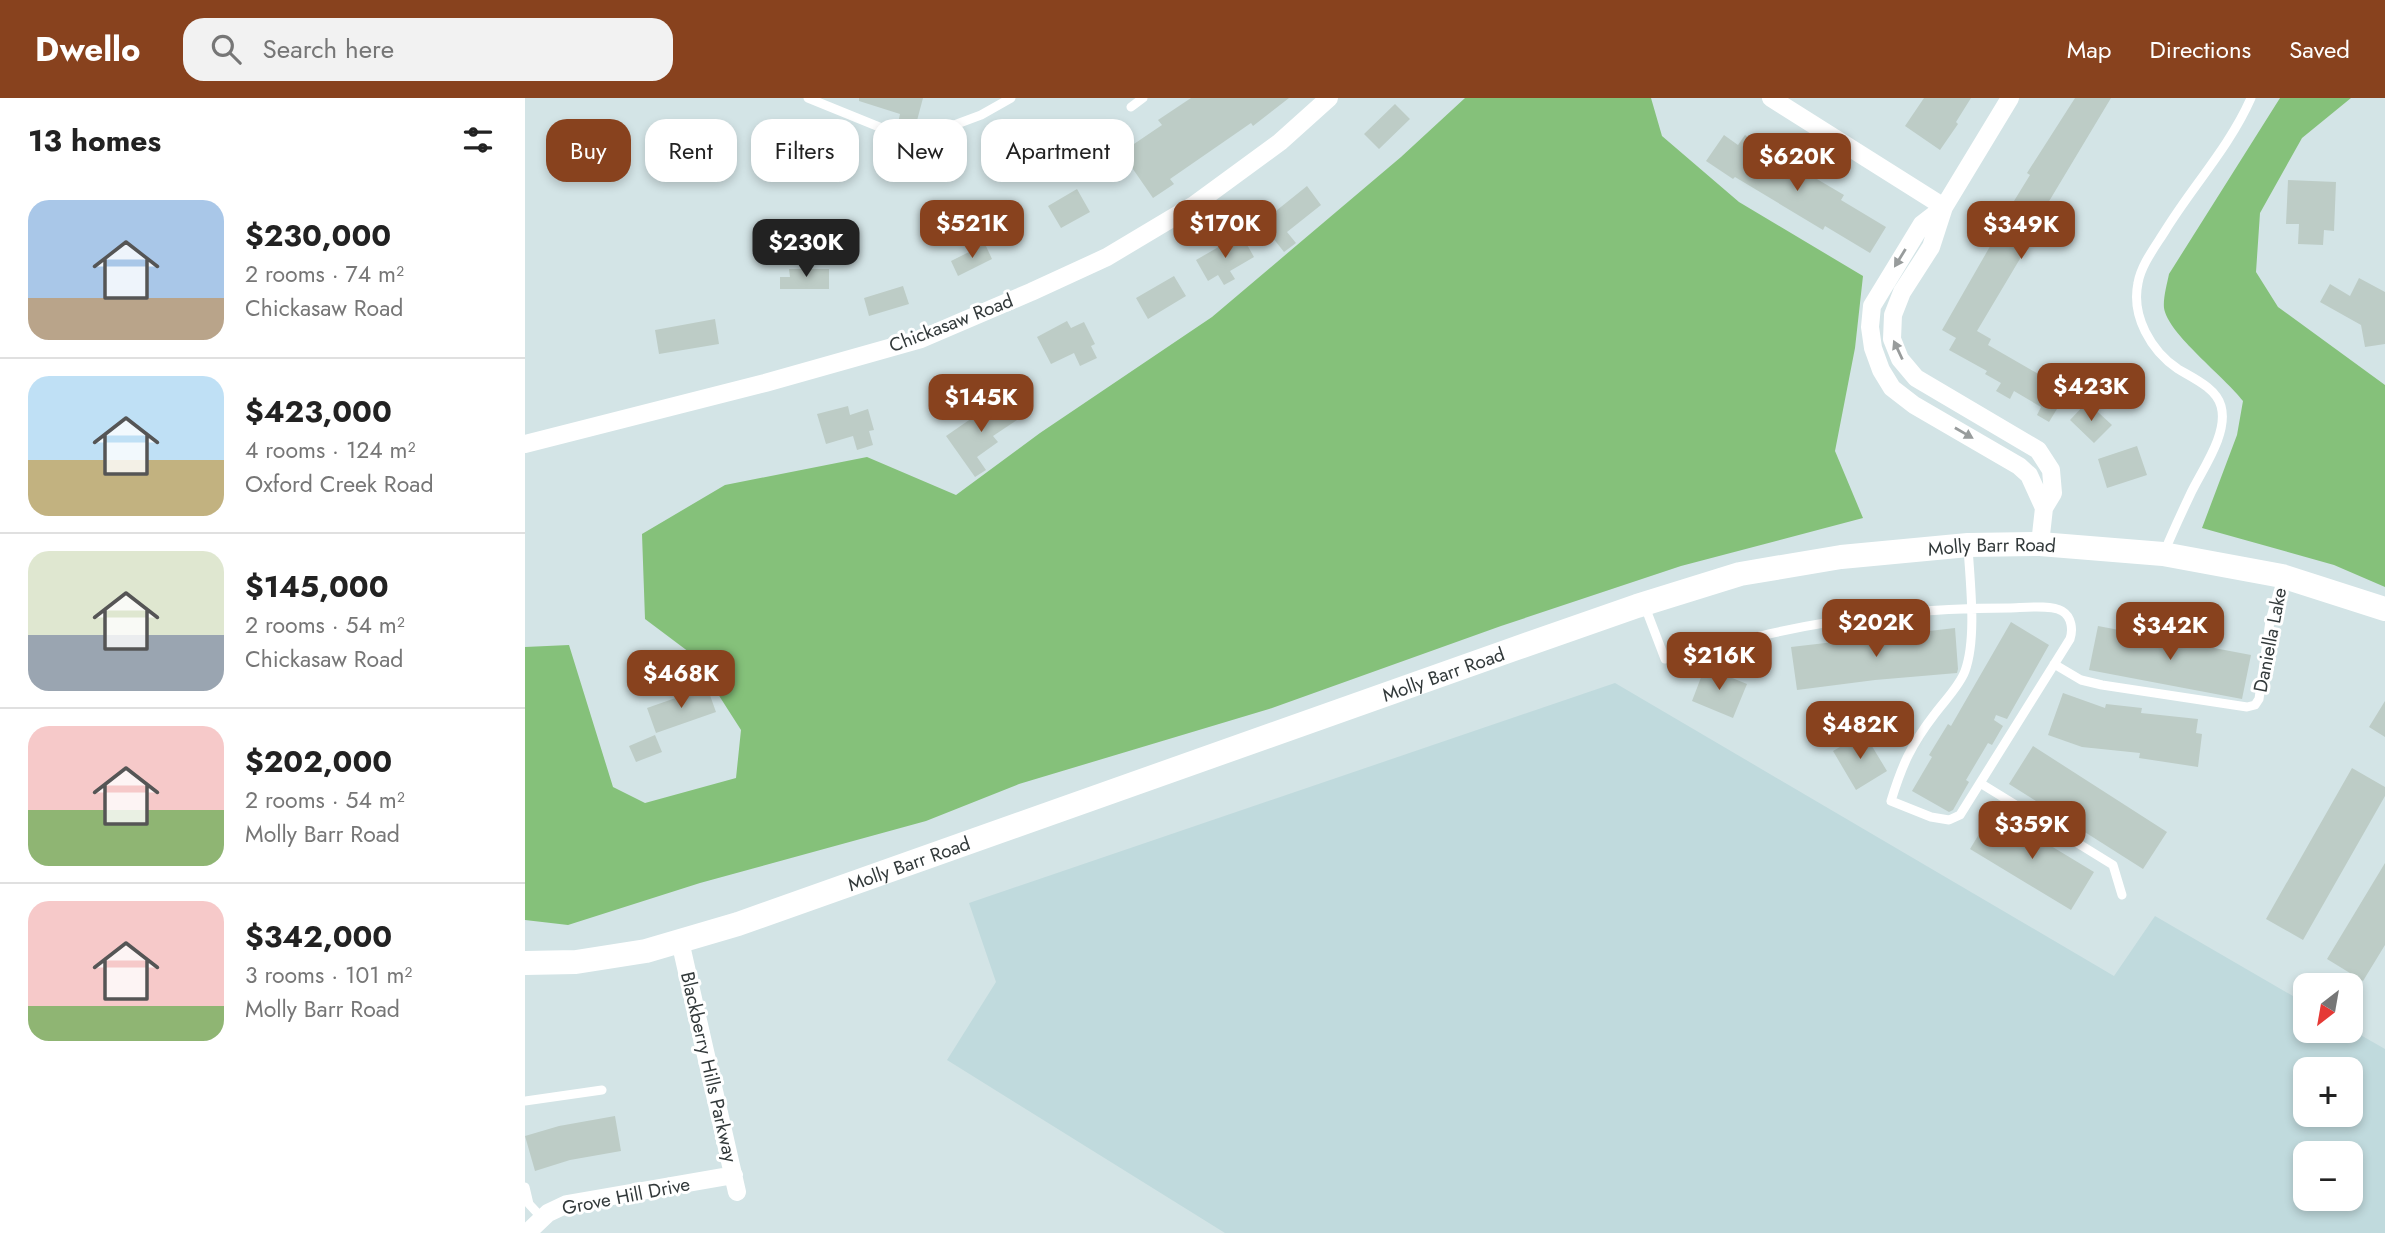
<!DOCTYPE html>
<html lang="en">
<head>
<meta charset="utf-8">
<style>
	:root { --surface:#fff; --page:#f2f2f2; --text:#222; --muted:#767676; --line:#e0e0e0; --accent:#88421e }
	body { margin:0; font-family:Jost,sans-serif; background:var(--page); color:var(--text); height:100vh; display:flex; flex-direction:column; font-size:26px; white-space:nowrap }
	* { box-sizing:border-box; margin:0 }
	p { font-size:23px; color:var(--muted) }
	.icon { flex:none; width:38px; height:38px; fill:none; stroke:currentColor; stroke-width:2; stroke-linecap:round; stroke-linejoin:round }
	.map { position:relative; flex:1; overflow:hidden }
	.details { display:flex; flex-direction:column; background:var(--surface); width:525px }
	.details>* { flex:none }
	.hud { position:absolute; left:21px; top:21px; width:665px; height:63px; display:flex; gap:14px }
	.needle { width:46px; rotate:211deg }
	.fabs { position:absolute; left:1768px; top:875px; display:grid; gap:14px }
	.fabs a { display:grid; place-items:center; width:70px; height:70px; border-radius:14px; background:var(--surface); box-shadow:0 4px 10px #0003; font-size:35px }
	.price { position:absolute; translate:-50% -60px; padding:0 16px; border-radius:14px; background:var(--accent); color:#fff; font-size:23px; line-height:46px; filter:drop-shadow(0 2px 4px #0008) }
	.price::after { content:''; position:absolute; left:50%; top:42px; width:21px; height:16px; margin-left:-10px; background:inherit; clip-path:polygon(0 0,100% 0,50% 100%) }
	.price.on { background:#222; color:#fff }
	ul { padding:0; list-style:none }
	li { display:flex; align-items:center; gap:21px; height:175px; padding:0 28px }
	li+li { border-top:2px solid var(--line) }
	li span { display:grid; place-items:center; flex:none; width:196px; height:140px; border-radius:21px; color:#555 }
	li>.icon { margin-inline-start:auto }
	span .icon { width:84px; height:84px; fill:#fffc; stroke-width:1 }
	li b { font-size:30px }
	h2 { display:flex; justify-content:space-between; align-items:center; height:84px; padding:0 28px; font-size:30px }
	.chip { padding:0 24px; border-radius:21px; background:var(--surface); box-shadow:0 4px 10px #0003; font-size:24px; line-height:63px }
	.chip.on { background:var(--accent); color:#fff }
	header { display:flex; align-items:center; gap:42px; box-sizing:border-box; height:98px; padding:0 35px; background:var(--accent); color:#fff }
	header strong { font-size:33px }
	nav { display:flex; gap:38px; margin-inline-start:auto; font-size:24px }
	.search { width:490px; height:63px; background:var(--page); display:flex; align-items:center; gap:18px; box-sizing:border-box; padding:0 24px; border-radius:21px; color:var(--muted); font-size:26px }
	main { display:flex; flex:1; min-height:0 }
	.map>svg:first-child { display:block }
	.built { fill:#c0dadd; fill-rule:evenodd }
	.forest { fill:#85c17a }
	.building { fill:#bdccc6 }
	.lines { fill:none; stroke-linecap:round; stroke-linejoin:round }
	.service { stroke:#fff; stroke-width:9 }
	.minor { stroke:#fff; stroke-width:18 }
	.secondary { stroke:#fff; stroke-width:24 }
	.oneway { fill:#989c9c }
	.labels { text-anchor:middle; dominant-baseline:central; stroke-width:6; stroke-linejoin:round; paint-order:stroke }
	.street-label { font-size:19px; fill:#32393a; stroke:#fff }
</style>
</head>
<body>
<header>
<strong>Dwello</strong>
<div class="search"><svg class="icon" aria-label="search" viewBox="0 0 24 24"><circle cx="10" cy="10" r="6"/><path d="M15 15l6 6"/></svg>Search here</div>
<nav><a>Map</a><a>Directions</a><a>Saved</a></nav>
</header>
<main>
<section class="details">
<h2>13 homes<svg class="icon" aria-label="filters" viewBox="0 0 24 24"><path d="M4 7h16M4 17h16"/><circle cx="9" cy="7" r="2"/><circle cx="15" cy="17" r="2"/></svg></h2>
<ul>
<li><span style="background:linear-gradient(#a9c7e8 70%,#b9a48a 0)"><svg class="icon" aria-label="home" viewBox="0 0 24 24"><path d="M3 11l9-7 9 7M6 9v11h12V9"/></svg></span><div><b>$230,000</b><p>2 rooms · 74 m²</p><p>Chickasaw Road</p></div></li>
<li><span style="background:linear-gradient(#bfe0f5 60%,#c2b280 0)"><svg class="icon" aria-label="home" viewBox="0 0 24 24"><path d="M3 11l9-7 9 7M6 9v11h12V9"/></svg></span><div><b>$423,000</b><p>4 rooms · 124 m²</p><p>Oxford Creek Road</p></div></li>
<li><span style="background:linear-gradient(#dfe7d0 60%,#9aa5b1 0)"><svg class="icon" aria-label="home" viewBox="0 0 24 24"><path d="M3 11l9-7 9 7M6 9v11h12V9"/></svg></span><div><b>$145,000</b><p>2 rooms · 54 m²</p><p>Chickasaw Road</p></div></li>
<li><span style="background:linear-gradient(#f6c9c9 60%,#8fb573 0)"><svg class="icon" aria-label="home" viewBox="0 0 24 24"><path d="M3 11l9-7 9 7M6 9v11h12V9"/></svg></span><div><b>$202,000</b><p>2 rooms · 54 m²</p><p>Molly Barr Road</p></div></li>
<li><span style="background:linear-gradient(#f6c9c9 75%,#8fb573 0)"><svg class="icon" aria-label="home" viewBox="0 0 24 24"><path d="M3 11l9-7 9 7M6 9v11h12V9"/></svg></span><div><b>$342,000</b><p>3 rooms · 101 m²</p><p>Molly Barr Road</p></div></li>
</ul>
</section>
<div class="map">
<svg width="1860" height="1135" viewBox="0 0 1860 1135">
	<rect width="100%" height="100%" fill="#d3e4e6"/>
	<path class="built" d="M1090,585L1589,878L1630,818L1780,905V933L1825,931L1860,951V1135H700L422,962L471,884L444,805ZM1780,971H1825V1017H1780ZM1780,1055H1825V1101H1780Z"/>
	<path class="forest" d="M940,0H1126L1137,38L1214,104L1338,178L1330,250L1310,353L1338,420L1156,468L976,528L744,611L494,686L401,723L175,785L43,827L0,822V549L44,547L88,689L120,705L211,680L216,632L168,557L120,521L117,436L200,387L342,359L431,397L515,335L687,219L876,59Z
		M1755,0H1826L1777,40L1735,115L1731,174L1753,209L1860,287V489L1809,467L1677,430L1712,337L1718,303C1700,279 1643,236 1639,210C1638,200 1642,186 1644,176Z"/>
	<path class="building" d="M334,0H398L390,30L373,25L375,16L334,3Z
		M666,0H764L728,28L726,25L645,81L649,86L628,100L601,61L608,57L603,50L637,27L633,22Z
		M1399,0H1446L1431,24L1433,26L1415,52L1380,28Z
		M1550,0H1586L1523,105L1525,107L1500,148L1502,149L1452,233L1466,241L1463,247L1543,293L1524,324L1512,317L1516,309L1489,293L1485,301L1471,293L1476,285L1460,276L1462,273L1424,252L1431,240L1417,232L1483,117L1481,116L1505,77L1502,75Z
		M870,6L885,21L854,51L839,36Z
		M1199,37L1213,47L1220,37L1233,46L1226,56L1256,75L1263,64L1319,97L1316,102L1361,129L1345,155L1300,128L1298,132L1210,79L1208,81L1181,63Z
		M1763,82L1811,84L1809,133L1799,132L1798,147L1773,146L1774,126H1761Z
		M782,88L796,107L762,134L771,145L759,154L736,125Z
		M552,91L565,114L536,130L523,108Z
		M716,136L729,159L705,173L710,181L699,187L693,177L683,183L671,162Z
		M460,146L467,161L433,178L426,163Z
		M264,171H304V191H255V179H265Z
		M649,178L661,198L623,221L611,200Z
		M1834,180L1860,194V246L1840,249L1836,227L1795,204L1805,186L1825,198Z
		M378,188L384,206L344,218L339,200Z
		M190,221L194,246L134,256L130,232Z
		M542,223L546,230L559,224L570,246L566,248L572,260L555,268L549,255L526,266L512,239Z
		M476,300L492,322L468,338L473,344L452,359L461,372L450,379L421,338Z
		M1562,304L1587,327L1569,345L1545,322Z
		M323,308L325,317L343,311L349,332L344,333L348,347L332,352L328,338L301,346L292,316Z
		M1612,348L1622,377L1582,390L1573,361Z
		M1486,524L1524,547L1482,621L1471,617L1469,622L1478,628L1467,647L1463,645L1441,682L1444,684L1428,712L1424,714L1387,693L1407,659L1404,657L1423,626L1426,628Z
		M1573,528L1726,557L1717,601L1564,572Z
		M1430,530L1433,571L1432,575L1350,582L1272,592L1266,549Z
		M1180,569L1222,586L1208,620L1167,603Z
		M182,589L191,614L131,635L122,610Z
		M1538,595L1580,610L1581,606L1617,610L1616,615L1673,621L1671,635L1677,636L1673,669L1614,660L1615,655L1557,649L1523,637Z
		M1860,603V639L1844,629Z
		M1339,635L1362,673L1331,692L1308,653Z
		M130,637L137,654L111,664L104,648Z
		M1508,648L1642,734L1618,771L1484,686Z
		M1827,670L1860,689V698L1778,842L1741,821Z
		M1468,713L1569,774L1546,812L1445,751Z
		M1860,765V847L1838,883L1802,861Z
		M90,1018L96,1053L45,1062L10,1073L0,1038L34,1028Z"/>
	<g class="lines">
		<path class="service" d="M283,0L374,37L397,39L456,17L486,0
			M606,9L618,0
			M1639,455C1647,435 1656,416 1665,397C1676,373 1704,336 1696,308C1691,290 1668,280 1653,271C1626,253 1606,218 1613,185C1616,167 1630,149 1640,133C1667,89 1705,48 1726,0
			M1119,506L1140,561C1175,554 1209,544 1244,536C1322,518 1403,510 1484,510C1496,510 1526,506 1537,513C1547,519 1548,532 1545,541L1435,717L1424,722L1406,719L1366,703C1377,667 1386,647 1409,617C1419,603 1434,589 1440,573C1452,540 1445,484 1443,449
			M1529,566L1556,582L1577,587L1722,609L1730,607L1734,601L1745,523L1757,480
			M1455,685L1588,767L1597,797
			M0,1003L77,992
			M0,1089L4,1106L17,1120"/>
		<path class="minor" d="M1246,0L1419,109
			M1485,0L1419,109L1406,149L1377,194L1368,217L1367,241L1375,261L1391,280L1513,352L1526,372L1528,395L1519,410L1515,446
			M1419,109L1397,126L1347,208L1345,229L1348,250L1356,272L1367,290L1389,307L1494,368L1504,377L1519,410
			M0,346L240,285L396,241L506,194L582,159L669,107L755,44L804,0
			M155,843L212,1094
			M2,1135L23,1115L42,1106L209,1077"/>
		<path class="secondary" id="s1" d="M0,865L51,864L121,853L213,826L989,551L1112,508L1215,476L1316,459L1443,447L1515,446L1638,456L1757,478L1860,511"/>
	</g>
	<defs><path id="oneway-solid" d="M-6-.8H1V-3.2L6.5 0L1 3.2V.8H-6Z" transform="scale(1.75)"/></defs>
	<g class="oneway">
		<use href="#oneway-solid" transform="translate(1375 160) rotate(122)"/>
		<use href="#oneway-solid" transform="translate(1373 252) rotate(-115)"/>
		<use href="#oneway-solid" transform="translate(1439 335) rotate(30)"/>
	</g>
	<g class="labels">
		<g class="street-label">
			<text transform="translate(426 225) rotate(-21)">Chickasaw Road</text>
			<text stroke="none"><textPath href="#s1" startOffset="1533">Molly Barr Road</textPath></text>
			<text transform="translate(1745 542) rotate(-79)">Daniella Lake</text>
			<text stroke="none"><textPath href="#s1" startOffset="966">Molly Barr Road</textPath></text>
			<text stroke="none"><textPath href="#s1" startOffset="399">Molly Barr Road</textPath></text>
			<text transform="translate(184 969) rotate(77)">Blackberry Hills Parkway</text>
			<text transform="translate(101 1098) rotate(-11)">Grove Hill Drive</text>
		</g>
	</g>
</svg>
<div class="fabs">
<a><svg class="needle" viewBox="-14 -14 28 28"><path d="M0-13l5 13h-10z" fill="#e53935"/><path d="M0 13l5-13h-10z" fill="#767676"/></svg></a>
<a>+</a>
<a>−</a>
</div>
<b class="price" style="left:1272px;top:95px">$620K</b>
<b class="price" style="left:447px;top:162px">$521K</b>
<b class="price" style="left:700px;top:162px">$170K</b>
<b class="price" style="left:1496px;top:163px">$349K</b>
<b class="price on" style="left:281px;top:181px">$230K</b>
<b class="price" style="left:1566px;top:325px">$423K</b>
<b class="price" style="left:456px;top:336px">$145K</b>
<b class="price" style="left:1351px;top:561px">$202K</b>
<b class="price" style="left:1645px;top:564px">$342K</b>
<b class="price" style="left:1194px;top:594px">$216K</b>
<b class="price" style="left:156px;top:612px">$468K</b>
<b class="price" style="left:1335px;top:663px">$482K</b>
<b class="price" style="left:1507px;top:763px">$359K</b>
<div class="hud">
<a class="chip on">Buy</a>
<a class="chip">Rent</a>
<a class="chip">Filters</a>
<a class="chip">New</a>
<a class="chip">Apartment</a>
</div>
</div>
</main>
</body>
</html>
